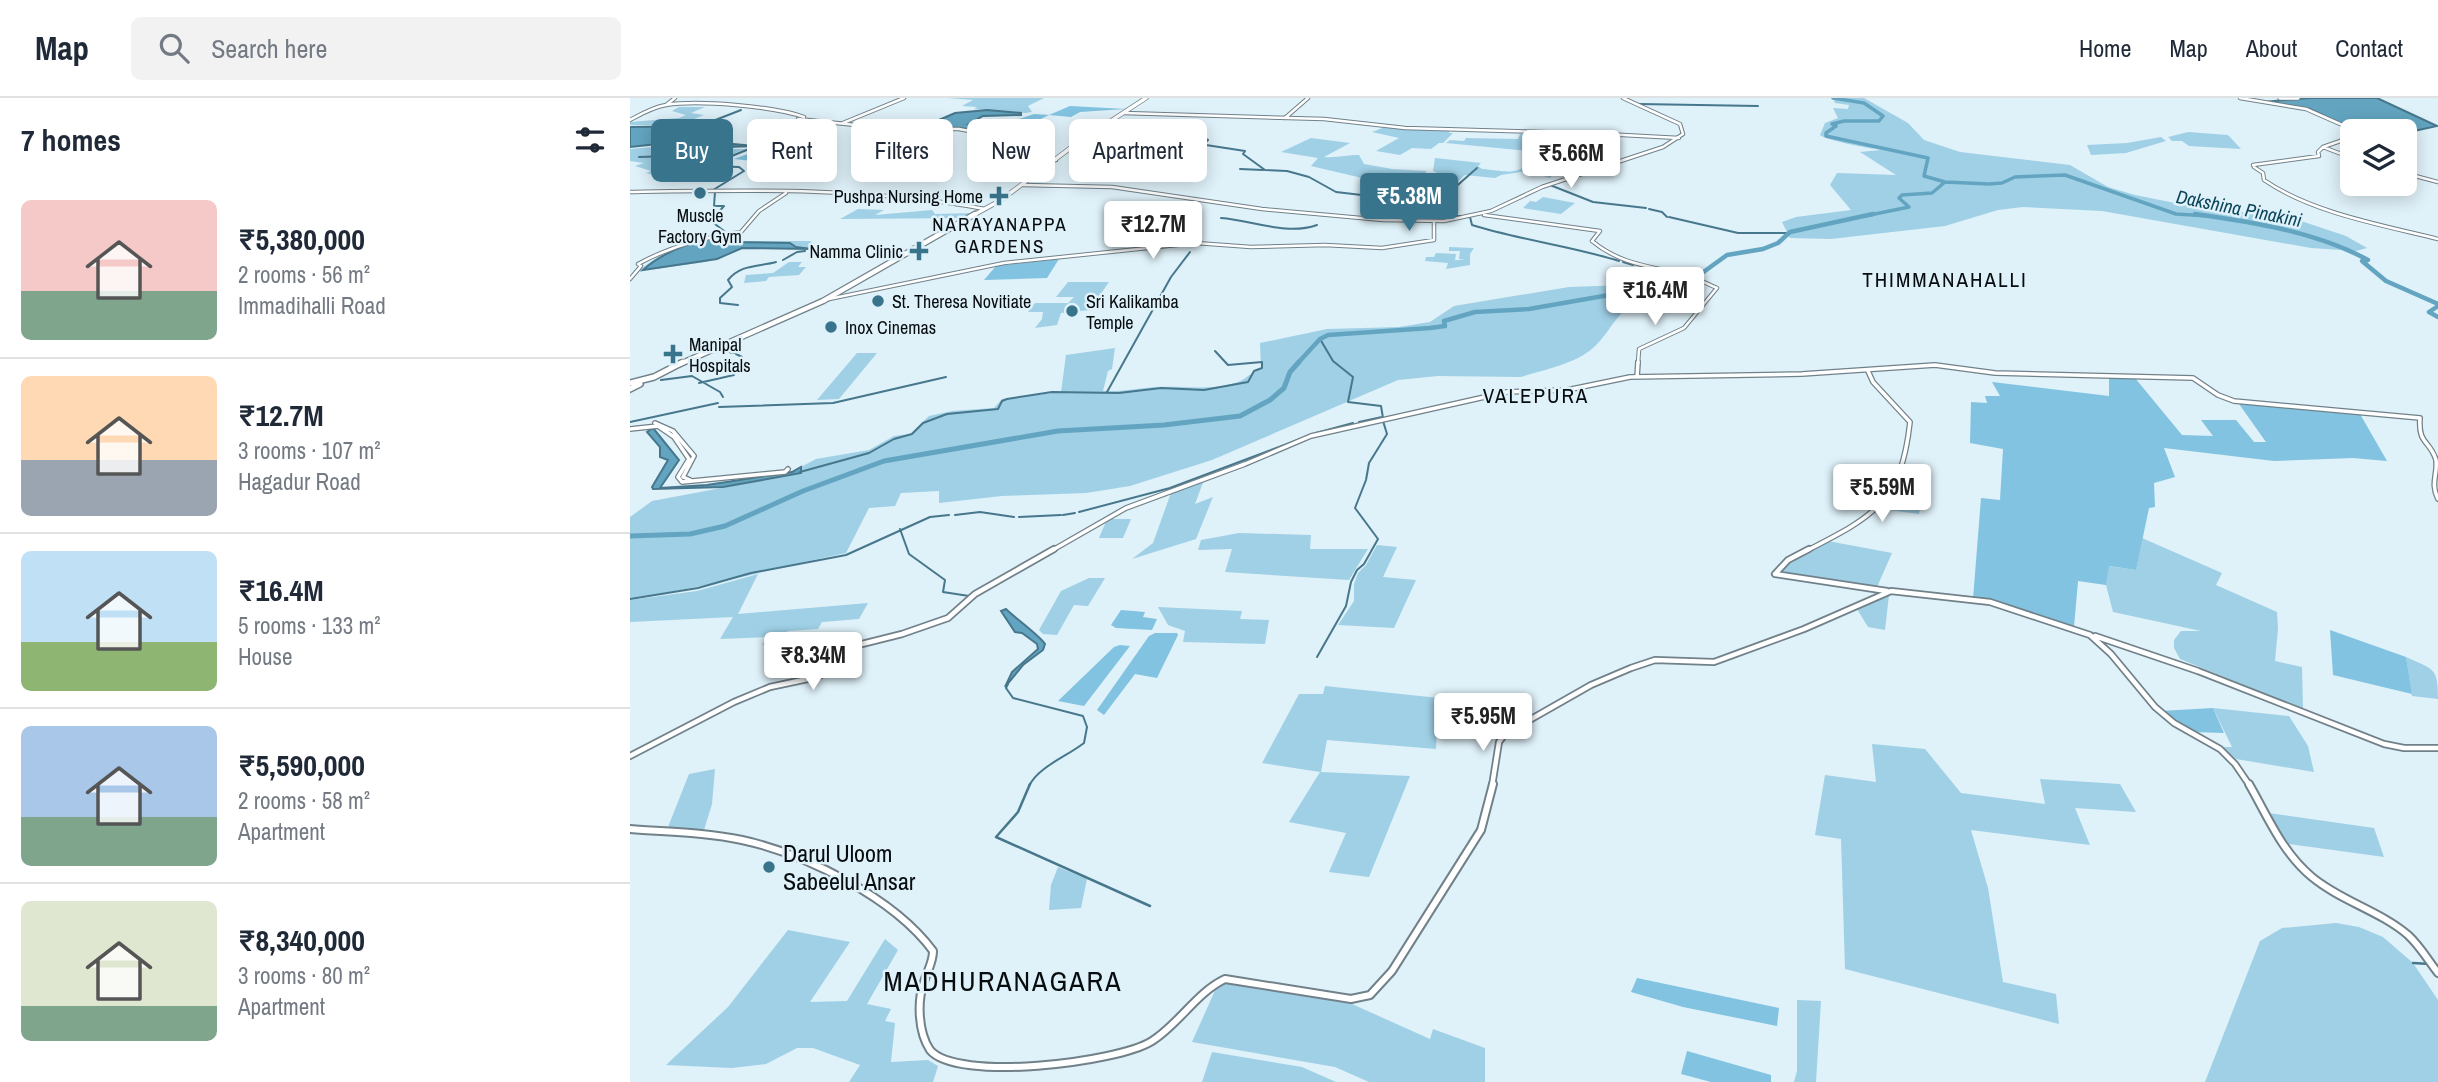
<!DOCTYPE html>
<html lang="en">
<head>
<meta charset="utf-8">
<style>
	:root { --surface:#fff; --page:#f2f2f3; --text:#1f2937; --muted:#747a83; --line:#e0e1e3; --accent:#39748d }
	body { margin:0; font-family:"Archivo Narrow",sans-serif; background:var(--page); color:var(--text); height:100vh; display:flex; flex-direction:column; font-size:26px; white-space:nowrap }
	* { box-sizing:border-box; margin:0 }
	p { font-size:23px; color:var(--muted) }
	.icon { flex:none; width:38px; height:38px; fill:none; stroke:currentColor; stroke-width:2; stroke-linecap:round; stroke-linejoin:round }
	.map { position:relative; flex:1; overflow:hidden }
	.panel { display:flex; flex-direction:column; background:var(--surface); width:630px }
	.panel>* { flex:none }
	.guide { position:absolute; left:21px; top:21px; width:665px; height:63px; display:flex; gap:14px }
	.buttons { position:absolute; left:1710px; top:21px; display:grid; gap:14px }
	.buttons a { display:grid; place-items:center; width:77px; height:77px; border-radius:10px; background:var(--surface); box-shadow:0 4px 18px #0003; font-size:35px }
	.price { position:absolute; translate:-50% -60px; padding:0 16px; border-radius:7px; background:#fff; color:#222; font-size:23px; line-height:46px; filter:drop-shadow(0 2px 4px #0008) }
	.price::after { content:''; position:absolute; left:50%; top:42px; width:21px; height:16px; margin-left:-10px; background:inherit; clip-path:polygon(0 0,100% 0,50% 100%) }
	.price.current { background:var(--accent); color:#fff }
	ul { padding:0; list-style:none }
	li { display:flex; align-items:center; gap:21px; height:175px; padding:0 21px }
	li+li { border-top:2px solid var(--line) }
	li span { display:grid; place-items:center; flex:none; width:196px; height:140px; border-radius:10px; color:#555 }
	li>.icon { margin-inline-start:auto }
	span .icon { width:84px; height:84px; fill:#fffc; stroke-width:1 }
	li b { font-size:30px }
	h2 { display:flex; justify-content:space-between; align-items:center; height:84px; padding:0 21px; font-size:30px }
	.pill { padding:0 24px; border-radius:10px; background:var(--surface); box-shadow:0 4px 18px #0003; font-size:24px; line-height:63px }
	.pill.current { background:var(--accent); color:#fff }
	header { display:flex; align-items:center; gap:42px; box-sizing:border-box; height:98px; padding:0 35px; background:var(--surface); border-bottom:2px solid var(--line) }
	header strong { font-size:33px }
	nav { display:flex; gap:38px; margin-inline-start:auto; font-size:24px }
	.search { width:490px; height:63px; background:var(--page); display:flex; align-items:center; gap:18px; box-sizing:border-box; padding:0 24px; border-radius:10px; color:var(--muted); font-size:26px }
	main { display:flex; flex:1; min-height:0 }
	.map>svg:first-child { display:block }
	.green { fill:#a0d0e6 }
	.forest { fill:#81c3e0 }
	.water { fill:#63a5c1; stroke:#47778c; stroke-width:2 }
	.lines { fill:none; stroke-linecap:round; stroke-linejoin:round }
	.stream-far1 { stroke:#47778c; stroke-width:2 }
	.stream { stroke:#47778c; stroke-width:2.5 }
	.river-far2 { stroke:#63a5c1; stroke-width:3.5 }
	.river-far1 { stroke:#63a5c1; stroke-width:4.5 }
	.river { stroke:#63a5c1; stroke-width:5 }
	.minor-far3-casing { stroke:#718189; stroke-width:4.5 }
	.minor-far2-casing { stroke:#718189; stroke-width:6 }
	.minor-far1-casing { stroke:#718189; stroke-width:8 }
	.minor-casing { stroke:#718189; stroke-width:10 }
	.major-far2-casing { stroke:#718189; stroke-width:5 }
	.major-far1-casing { stroke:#718189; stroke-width:7 }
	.major-casing { stroke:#718189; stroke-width:8 }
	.highway-casing { stroke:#718189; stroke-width:5 }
	.minor-far3 { stroke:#fff; stroke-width:2.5 }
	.minor-far2 { stroke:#fff; stroke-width:3.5 }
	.minor-far1 { stroke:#fff; stroke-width:4.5 }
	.minor { stroke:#fff; stroke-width:6 }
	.major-far2 { stroke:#fff; stroke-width:3.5 }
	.major-far1 { stroke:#fff; stroke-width:4.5 }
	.major { stroke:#fff; stroke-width:5 }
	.highway { stroke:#fff; stroke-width:3.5 }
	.poi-dot { fill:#39748d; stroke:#dff1f9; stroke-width:2.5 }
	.labels { text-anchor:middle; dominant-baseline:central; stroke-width:5; stroke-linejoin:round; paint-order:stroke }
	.far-poi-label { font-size:18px; fill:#070c0f; stroke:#dff1f9; text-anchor:start }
	.far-water-label { font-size:19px; font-style:italic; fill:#0b4559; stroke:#dff1f9 }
	.far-neighbourhood-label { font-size:19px; letter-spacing:2px; fill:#070c0f; stroke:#dff1f9 }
	.far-quarter-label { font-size:21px; letter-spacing:2px; fill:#070c0f; stroke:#dff1f9 }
	.near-poi-label { font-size:24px; fill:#070c0f; stroke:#dff1f9; text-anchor:start }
	.near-neighbourhood-label { font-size:28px; letter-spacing:2px; fill:#070c0f; stroke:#dff1f9 }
</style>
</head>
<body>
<header>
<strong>Map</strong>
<div class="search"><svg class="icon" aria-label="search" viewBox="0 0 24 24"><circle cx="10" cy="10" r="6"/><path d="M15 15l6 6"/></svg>Search here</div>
<nav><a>Home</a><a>Map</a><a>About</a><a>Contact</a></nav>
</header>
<main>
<section class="panel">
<h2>7 homes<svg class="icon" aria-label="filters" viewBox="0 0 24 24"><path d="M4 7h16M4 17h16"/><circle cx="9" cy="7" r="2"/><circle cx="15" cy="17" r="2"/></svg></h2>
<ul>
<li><span style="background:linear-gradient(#f6c9c9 65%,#7fa58c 0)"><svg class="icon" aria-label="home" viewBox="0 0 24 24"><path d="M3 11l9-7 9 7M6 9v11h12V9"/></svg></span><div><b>₹5,380,000</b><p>2 rooms · 56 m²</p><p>Immadihalli Road</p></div></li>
<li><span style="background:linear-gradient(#ffd9b3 60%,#9aa5b1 0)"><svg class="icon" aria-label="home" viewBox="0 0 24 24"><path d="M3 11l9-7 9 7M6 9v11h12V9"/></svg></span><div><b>₹12.7M</b><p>3 rooms · 107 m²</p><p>Hagadur Road</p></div></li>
<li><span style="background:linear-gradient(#bfe0f5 65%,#8fb573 0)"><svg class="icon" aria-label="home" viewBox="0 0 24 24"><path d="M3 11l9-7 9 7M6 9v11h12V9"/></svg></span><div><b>₹16.4M</b><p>5 rooms · 133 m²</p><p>House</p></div></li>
<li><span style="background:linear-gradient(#a9c7e8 65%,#7fa58c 0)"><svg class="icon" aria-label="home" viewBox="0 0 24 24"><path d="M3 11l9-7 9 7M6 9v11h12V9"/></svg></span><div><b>₹5,590,000</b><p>2 rooms · 58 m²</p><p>Apartment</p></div></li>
<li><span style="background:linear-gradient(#dfe7d0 75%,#7fa58c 0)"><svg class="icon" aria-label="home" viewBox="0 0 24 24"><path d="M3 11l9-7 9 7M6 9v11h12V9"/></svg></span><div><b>₹8,340,000</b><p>3 rooms · 80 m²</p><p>Apartment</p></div></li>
</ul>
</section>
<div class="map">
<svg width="1808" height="984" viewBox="0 0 1808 984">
	<rect width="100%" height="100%" fill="#dff1f9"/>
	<path class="green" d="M318,0H414L398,8L402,14L395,15L344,11L347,9L332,8L343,2Z
		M1203,0H1234L1278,25L1294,42L1330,54L1440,67L1478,89L1505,97L1555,107L1665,121L1716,138L1737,150L1726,153L1681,150L1472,113L1393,109L1368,112L1315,128L1201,141L1160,140L1152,124L1166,119L1221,112L1200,87L1207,75L1266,77L1230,54L1251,52C1238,50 1198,43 1190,37L1195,25L1208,20L1203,10L1218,11L1219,7L1205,5Z
		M49,9H75L61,15L74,17L49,27H0V24L49,20L56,17L42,13Z
		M398,27L418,28L398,41H378L372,46H347L344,40L385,35Z
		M755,29L819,32V35H823L813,45H809L801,51L782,50L770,57L746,53L769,40L742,34Z
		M1558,34L1598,37L1611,51L1559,48L1552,43H1542L1538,39Z
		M890,36H919L908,47L924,49L918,55L816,45L820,42L834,43L836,40L888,41Z
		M1531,39L1536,43L1496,55L1461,57L1457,47L1497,45Z
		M681,40L720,45L694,59C707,60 716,57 729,57L734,66L762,71L797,73L789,81L779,80L778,85L749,84L681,68L688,60L651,54Z
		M46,47L68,51H116L38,81L44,83L23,82L30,79L16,75L21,73L5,68L14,65L0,63V51Z
		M905,59L914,60L902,70L925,73L920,80L898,73L871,77L865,80L835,77L827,84L803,73L805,60L851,65L848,68L852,71C878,73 887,79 905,59Z
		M363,62L382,63L389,68C377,79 352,82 338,74L344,67Z
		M913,99L945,105L931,116L893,110L900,103L906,104Z
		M228,111L254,112L245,117L302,112L305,116L344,115L335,120L210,121Z
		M104,136L105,143H181L184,151H113L76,164L9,173C34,150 71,140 104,136Z
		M819,149L844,150L840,156V167L816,171L818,165L795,163L796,159H804L806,155L826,156L825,162H835L829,161L830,153H819Z
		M159,164H172L168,169H176L169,177L139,179L136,183L114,185L116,177L143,175Z
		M438,184H479L468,200L470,211L431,215L427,227L405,230L412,221L413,214H398L405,205H438L444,199H426Z
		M998,187L1010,196L1008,203C985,215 981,234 963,250C945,266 913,272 891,279L808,278L768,282L582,362L500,388L456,395L372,398L309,405V393L271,395L265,408L239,410L216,455C144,470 73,491 0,500V419L22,403L171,375V369L186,361L239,352L264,338L280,336L299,318L322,313L364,310L372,301L431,294L436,257L485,250L482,271L478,273L473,293C491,294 509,290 527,289C553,288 582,293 608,284C616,281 621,274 631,271L630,245L697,231L769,229L800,224L824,208L939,189Z
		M227,255H247L209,301L187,302Z
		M575,379L565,406L583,399L566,441L502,461L523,445L542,392Z
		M1272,382L1294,386L1289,416L1251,411Z
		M477,421H501L493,440H469Z
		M609,435L681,437L680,451H738L719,482L595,474L602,451L568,452L571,442Z
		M1512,440L1592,475L1586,487L1647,514L1648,531L1645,563L1672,569L1673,611L1550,561L1544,550V542L1551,533H1571L1483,514L1476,487L1478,468L1506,472Z
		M1198,443L1262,455L1247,489L1156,479L1148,475L1149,471Z
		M747,447L767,449L753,479L786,482L764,530L708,527L724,503V486L728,475L736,467Z
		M128,476L108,516L238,505L229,521L192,524L188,531L158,533L144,544L132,547L138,539L90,541L103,519L0,524V502L67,493Z
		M459,480H475L458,508L444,507L427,537L413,536L409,532L431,493Z
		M1259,497L1255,532L1238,529L1227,511Z
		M528,509L612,513L610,521L639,522L635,546L553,544L555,533L538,527Z
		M1776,559C1804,572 1808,569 1808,601L1782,598Z
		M695,588L809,600L806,651L697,642L691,674L780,678L739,779L699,774L716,735L659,724L690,674L632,665L669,596H693Z
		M1583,610L1659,618L1678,648L1684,674L1606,661L1592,649H1602Z
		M1242,646L1295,651L1331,695L1415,706L1410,681L1490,686L1506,714L1445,710L1460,747L1341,732L1358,790L1373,884L1426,896L1429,926L1215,871L1211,741L1185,737L1195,677L1246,684Z
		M85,671L82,706L74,732L38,729L59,676Z
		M1638,715L1744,730L1754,759L1659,746Z
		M428,769L457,781L451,810L419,812L421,787Z
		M1706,825L1729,829L1753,839L1783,865L1808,902V984H1575L1630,843L1652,830Z
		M158,832L220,844L180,904L217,903L255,841L268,852L237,906L261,911L255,923L265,925L261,964L298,962L308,968L303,984H219L230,967L183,950H167L136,966L102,970L36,967L98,909Z
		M597,885L722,906L800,941L803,931L855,950V984H739L705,969L562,944L587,888Z
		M1167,902L1191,903L1186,984H1164L1167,973Z
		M582,954L672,969L706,984H572Z"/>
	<path class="forest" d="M440,8L496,11L450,14L441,19L419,17L398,27H371L404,16L419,17Z
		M142,47L193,51L183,56L172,69L147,72L151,66L104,61Z
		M429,161L417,180L354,182L366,168Z
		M1479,280H1505L1552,337L1583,338L1571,322H1606L1624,344H1636L1609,306L1675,310L1730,316L1757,363L1723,360L1644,363L1534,350L1545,379L1524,385L1525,409L1519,410L1506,472L1479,468L1476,487L1448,483L1444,529L1360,503L1343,501L1351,400L1370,402L1373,351L1340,345L1341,304L1357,305L1355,298H1370L1362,284L1479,298Z
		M491,512L515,514L513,519L527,521L522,532L486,530L481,527Z
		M1700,532L1776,559L1782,596L1703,577Z
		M525,535H547L548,537L527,580L505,576L474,617L467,612L519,538Z
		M490,547L500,548L454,608L428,603L484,549Z
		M1583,610L1594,635L1563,634L1530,613Z
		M1007,880L1149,910L1147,928L1053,909L1001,894Z
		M1057,953L1141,977V984H1081L1051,976Z"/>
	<path class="water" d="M1679,0H1747L1807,28L1775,35L1727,33L1680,11L1633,4Z
		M357,12L391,15V17L353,18L339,26L358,28L346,36L337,31L295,28L325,15Z
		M70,28L69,35L81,44L125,48L68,50L37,45L0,49V29Z
		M101,138V144L160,145L166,149L181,151L112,150L87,161L13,172C34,153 73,138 101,138Z
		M23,330L49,362L30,390L77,387L162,374L171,369V375L93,389L23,391L22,389L38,362L30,359V349L17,334Z
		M376,511C385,520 410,538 415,546L413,552L393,567L375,589L382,574L408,551L407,546L392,535L385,534L371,513Z"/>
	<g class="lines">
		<path class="stream-far1" d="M1009,6L1128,8
			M70,28L111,12
			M574,40L578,42L574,46L576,47L615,53L613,56L635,72L657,73L679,79L706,94L783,103L780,112L785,118H798
			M63,54L83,58
			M85,58L92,60
			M9,59L40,58
			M610,71L633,72
			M920,87L963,104L1016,110
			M83,92L114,73L109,69L77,68L124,49
			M85,94L84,108H94L81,123L98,136
			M1019,111L1032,114L1037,119
			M811,116L821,93L847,70
			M802,118H836
			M840,119L842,127C890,142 941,148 989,163
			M1039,119L1108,135H1159
			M591,120C622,122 656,138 687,127
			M153,162L167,154L175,153
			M993,164L1003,167
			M1017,170L1029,172
			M1057,176L1068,178
			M108,207L90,205V200L102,189L98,182C111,166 128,169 146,164
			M690,241L703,263L723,279L718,304L751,308L753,320
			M67,243L65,246L78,250
			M88,252L104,255
			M31,282L62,278L90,294L93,299
			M69,285L104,277L102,272L112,259L106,256
			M477,294L541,179L560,154
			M89,309L203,305L316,279
			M0,324L88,305
			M729,324L752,319
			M170,374L239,355L264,341L282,336L293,325L317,316L368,311L372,303L377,301L422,294L489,295L531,290L574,292L618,284L624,273L632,270V264L598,267L585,253
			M449,414L540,390L686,335L723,325
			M325,417L350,414L384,419
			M433,417L445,415
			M389,419L431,417
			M270,431L279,456L315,482L313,494L339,498
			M0,501L68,490L121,475L216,457L300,419L319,417
			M687,559L716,508L721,484L727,472L734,466L748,441L725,410L736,382L739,365L757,336L753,323
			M378,586L376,590L383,600L453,618L457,629L454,645C436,659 408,669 399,688"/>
		<path class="stream" d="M400,686L388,714L366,739L520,808
			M1783,865L1800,866"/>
		<path class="river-far2" d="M1203,0L1234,5L1253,18L1249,23H1214L1202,26L1206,28L1196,35V38L1298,60L1294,78L1315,84L1359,86L1372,85L1385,79L1435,77L1546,116L1579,118
			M1235,118L1279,109L1269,100L1272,97L1302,95L1315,84"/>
		<path class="river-far1" d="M1565,116C1622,124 1687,134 1738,162L1732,163L1756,183L1808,206
			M1808,208L1799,214L1808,219
			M667,266L690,241L698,237L800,230L815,228L814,223L845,214L899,211L1002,193L1009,188L1068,178L1097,157L1133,151L1148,145L1160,134L1243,116"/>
		<path class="river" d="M0,438L60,436L95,428L173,393L254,363L428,333L534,327L610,318L640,302L654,290L660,274L669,264"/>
		<defs>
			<path id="minor-far3" d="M1610,0L1676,11L1726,33
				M36,7L45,0
				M494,15L694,21L775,30L977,36
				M655,20L678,0
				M168,21L264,31H329L339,33L349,51L360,54H399L426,62
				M0,22C11,16 23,9 36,7C68,2 143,8 174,19
				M213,25L274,0
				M974,36L1049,40
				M1722,39L1693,49L1722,60
				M1623,67L1689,58L1688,54L1693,49
				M1624,69L1633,75L1634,82C1682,115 1752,127 1808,141
				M1774,75L1808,84
				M393,87L482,89L632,111L753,122L814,123L861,113L912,89L1033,49L1053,36L1050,26L993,0
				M0,94C118,92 239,89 355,111
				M854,117L970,133L962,143C991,167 1021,168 1056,177C1067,180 1077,186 1087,190L1054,230L1009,251L1008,266
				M0,181L11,168L8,166C41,148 74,139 111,134L129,113L156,95
				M199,201L374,165L566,145L621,149L695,147L752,150L804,142V124"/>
			<path id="minor-far2" d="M1007,279L1008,264
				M25,325L43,333L64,358L53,379L60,382
				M0,331L28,328L44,339L59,361L48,379L52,384L155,374L158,371
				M421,453L496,410L615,366L681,338L877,294L937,292L1000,279L1172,276L1305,267L1365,275L1563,280L1588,297L1604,303L1790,320C1788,347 1800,342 1806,362C1808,376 1800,385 1808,401
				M1176,453C1244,418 1271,405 1280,324L1243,284L1238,273"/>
			<path id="minor-far1" d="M1179,451L1158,462L1145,476L1257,493
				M1465,538L1568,573L1754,646L1774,650H1808
				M0,658L104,604L140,589L187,579L198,573L216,550L272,536L318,520L345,496L424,451
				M862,688L869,644L875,636L961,587L1001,570L1025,562L1084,564L1174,531L1261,493L1360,504L1460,537L1481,556L1525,609L1544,625L1590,651L1605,666L1620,688"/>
			<path id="minor" d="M1619,686C1638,719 1652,754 1682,779C1711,803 1750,813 1778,837C1790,848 1798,862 1808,875
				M0,731C37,734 75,734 112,742C176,756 264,800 303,853C303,865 297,873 294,884C287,903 288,934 300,952C326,984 487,965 522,943C549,926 567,894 595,881L721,901L740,897L762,873L851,732L863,686"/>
			<path id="major-far2" d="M342,118L371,102L447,45L516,0"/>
			<path id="major-far1" d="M50,266L193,203L345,116"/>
			<path id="major" d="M0,285L24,279L53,264
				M0,291L10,286"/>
			<path id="highway" d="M1650,0H1668"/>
		</defs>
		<use href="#minor-far3" class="minor-far3-casing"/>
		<use href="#minor-far2" class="minor-far2-casing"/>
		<use href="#minor-far1" class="minor-far1-casing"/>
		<use href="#minor" class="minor-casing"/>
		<use href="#major-far2" class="major-far2-casing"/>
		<use href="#major-far1" class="major-far1-casing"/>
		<use href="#major" class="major-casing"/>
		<use href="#highway" class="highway-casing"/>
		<use href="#minor-far3" class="minor-far3"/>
		<use href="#minor-far2" class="minor-far2"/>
		<use href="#minor-far1" class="minor-far1"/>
		<use href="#minor" class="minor"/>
		<use href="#major-far2" class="major-far2"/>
		<use href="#major-far1" class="major-far1"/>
		<use href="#major" class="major"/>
		<use href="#highway" class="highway"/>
	</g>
	<g class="poi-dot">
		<circle cx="70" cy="95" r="7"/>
		<path d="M365.5 87.5h7v7h7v7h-7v7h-7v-7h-7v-7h7z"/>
		<path d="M285.5 142.5h7v7h7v7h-7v7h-7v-7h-7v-7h7z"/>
		<circle cx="248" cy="203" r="7"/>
		<circle cx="442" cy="213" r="7"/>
		<circle cx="201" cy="229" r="7"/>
		<path d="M39.5 245.5h7v7h7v7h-7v7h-7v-7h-7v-7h7z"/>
		<circle cx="139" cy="769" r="7"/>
	</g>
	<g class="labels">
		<g class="far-poi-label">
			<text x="353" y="98" text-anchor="end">Pushpa Nursing Home</text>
			<text x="70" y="117" text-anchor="middle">Muscle<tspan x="70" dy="21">Factory Gym</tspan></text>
			<text x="273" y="153" text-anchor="end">Namma Clinic</text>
			<text x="262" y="203">St. Theresa Novitiate</text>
			<text x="456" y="203">Sri Kalikamba<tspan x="456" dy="21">Temple</tspan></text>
			<text x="215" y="229">Inox Cinemas</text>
			<text x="59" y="246">Manipal<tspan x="59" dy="21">Hospitals</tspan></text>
		</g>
		<g class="far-water-label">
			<text transform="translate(1609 110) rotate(11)">Dakshina Pinakini</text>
		</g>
		<g class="far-neighbourhood-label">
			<text x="370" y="126">NARAYANAPPA<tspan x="370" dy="22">GARDENS</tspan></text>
		</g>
		<g class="far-quarter-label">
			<text x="1315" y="181">THIMMANAHALLI</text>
			<text x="906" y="297">VALEPURA</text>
		</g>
		<g class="near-poi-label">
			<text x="153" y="755">Darul Uloom<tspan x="153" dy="28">Sabeelul Ansar</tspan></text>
		</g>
		<g class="near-neighbourhood-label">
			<text x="373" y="883">MADHURANAGARA</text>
		</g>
	</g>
</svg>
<div class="buttons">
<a><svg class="icon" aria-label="layers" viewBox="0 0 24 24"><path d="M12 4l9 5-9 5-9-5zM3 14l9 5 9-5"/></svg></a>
</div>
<b class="price" style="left:941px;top:92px">₹5.66M</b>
<b class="price current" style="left:779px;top:135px">₹5.38M</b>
<b class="price" style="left:523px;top:163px">₹12.7M</b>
<b class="price" style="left:1025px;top:229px">₹16.4M</b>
<b class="price" style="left:1252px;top:426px">₹5.59M</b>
<b class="price" style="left:183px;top:594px">₹8.34M</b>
<b class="price" style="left:853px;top:655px">₹5.95M</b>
<div class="guide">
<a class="pill current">Buy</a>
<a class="pill">Rent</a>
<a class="pill">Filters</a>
<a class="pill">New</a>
<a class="pill">Apartment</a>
</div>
</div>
</main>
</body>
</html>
